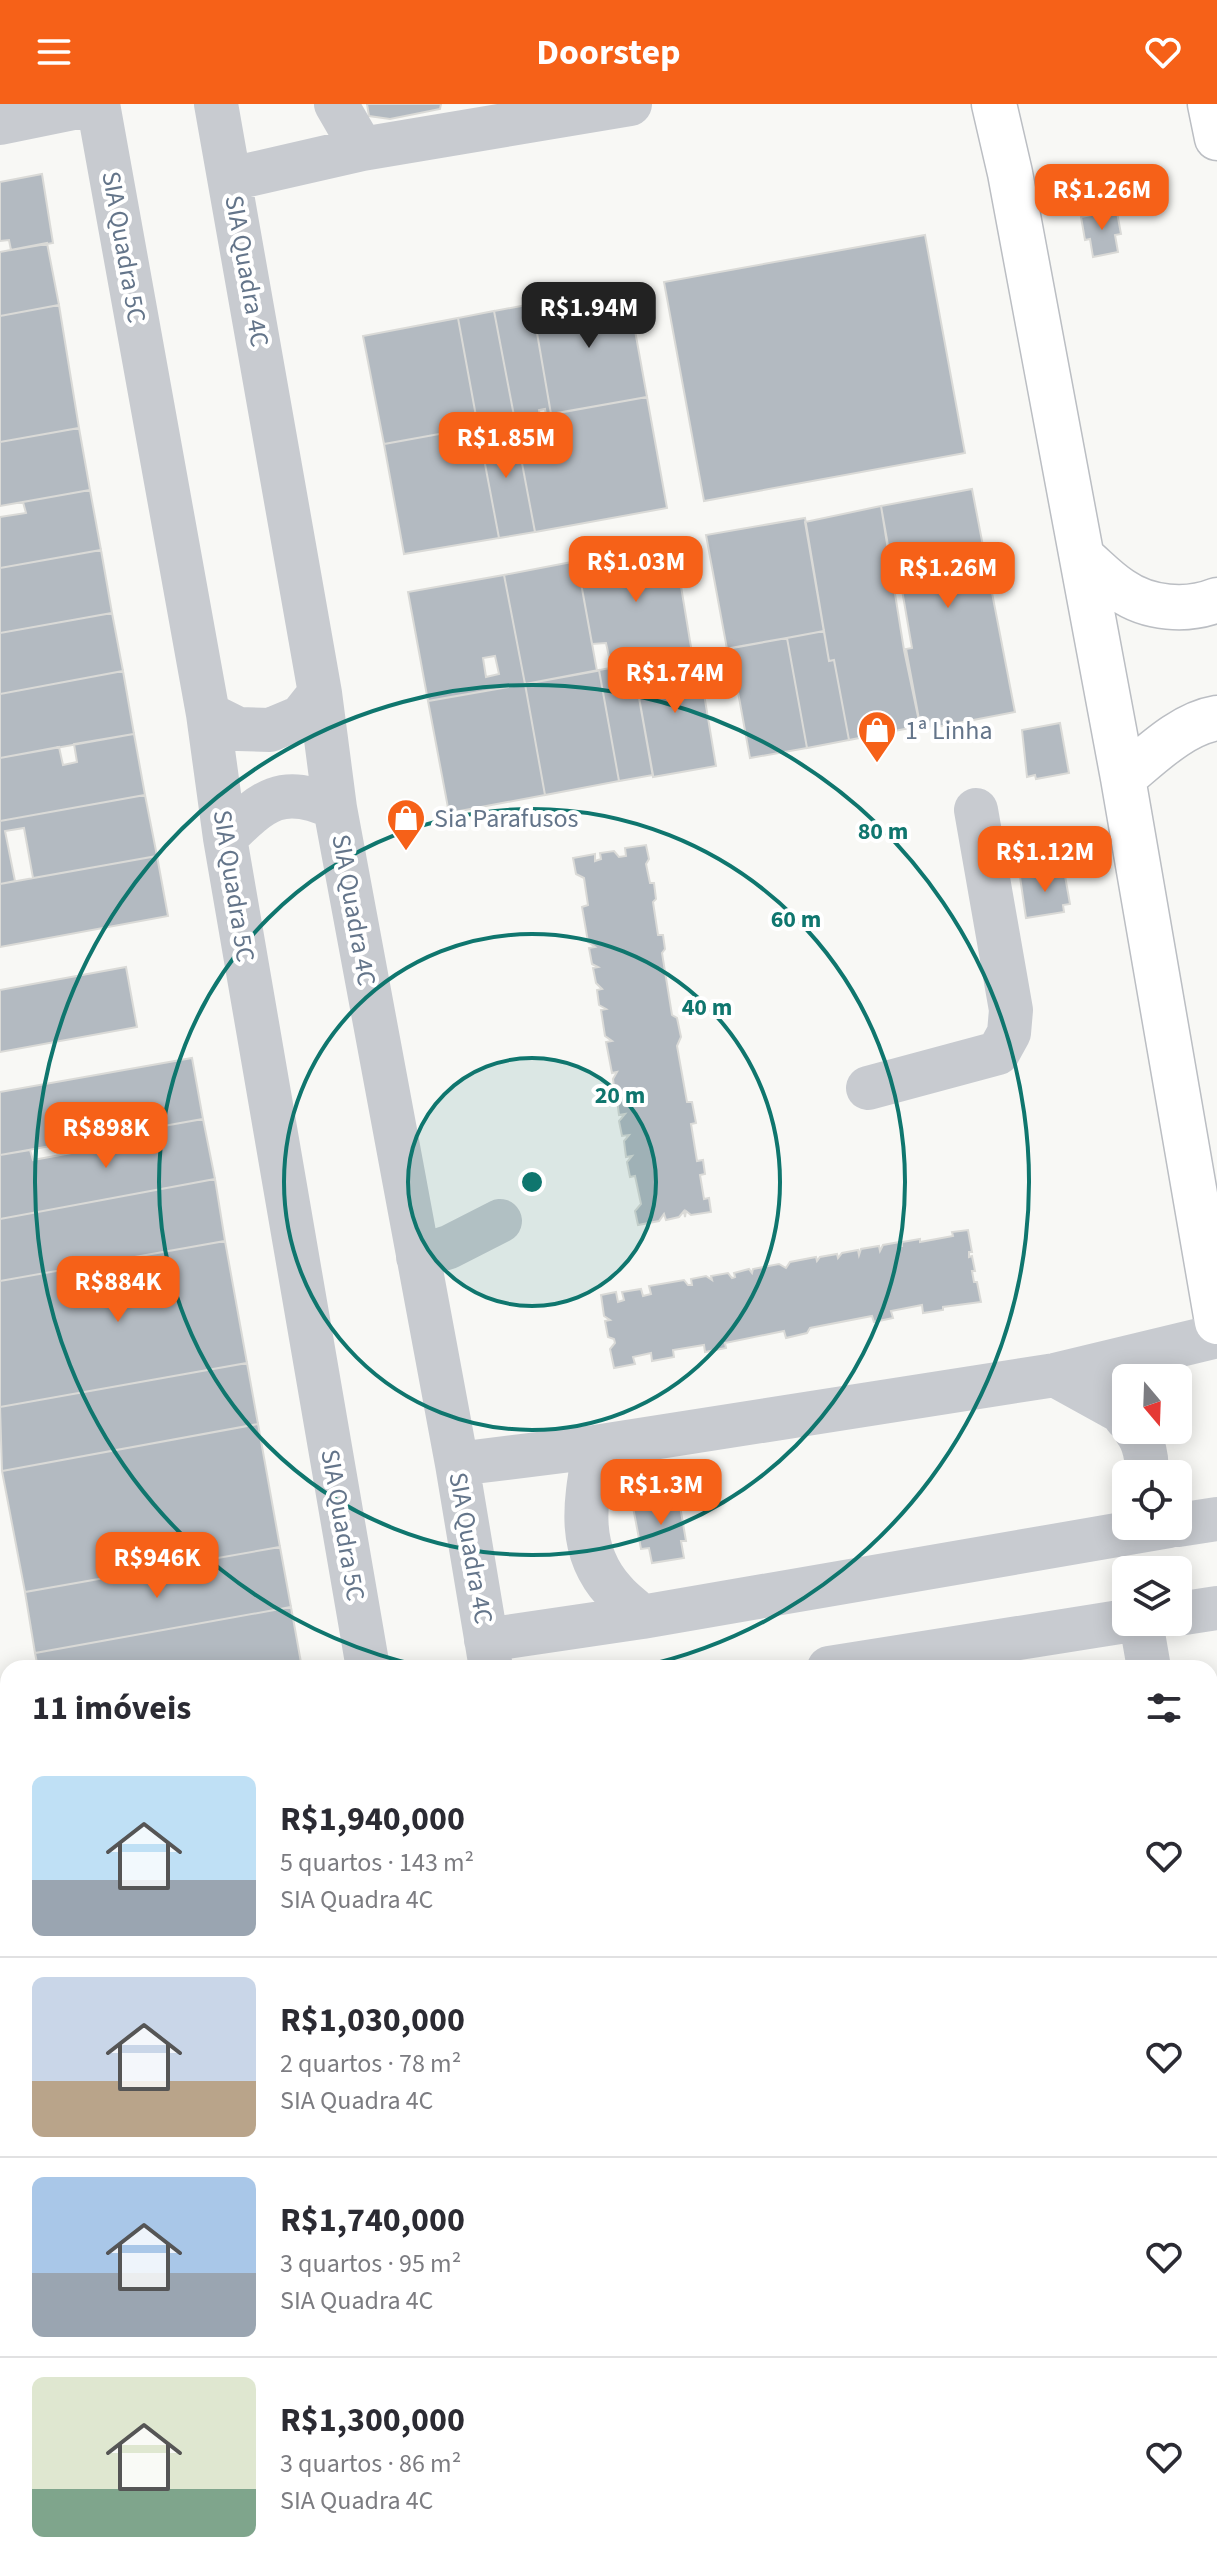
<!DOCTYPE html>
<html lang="pt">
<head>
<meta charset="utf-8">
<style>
	:root { --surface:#fff; --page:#f7f7f7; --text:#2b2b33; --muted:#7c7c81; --line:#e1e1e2; --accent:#f66118 }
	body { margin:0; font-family:"Source Sans 3",sans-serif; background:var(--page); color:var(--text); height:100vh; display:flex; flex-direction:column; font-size:30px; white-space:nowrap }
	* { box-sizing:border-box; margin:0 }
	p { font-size:26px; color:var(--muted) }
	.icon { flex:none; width:44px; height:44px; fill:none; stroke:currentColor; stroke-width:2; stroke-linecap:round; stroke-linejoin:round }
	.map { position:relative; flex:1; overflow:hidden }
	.drawer { position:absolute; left:0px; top:1556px; width:1218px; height:914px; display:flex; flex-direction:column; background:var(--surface); border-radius:24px 24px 0 0; box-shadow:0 4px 20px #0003 }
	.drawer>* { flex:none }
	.needle { width:52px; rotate:161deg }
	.tools { position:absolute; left:1112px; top:1260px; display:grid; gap:16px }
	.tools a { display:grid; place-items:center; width:80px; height:80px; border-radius:12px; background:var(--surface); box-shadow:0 4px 20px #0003; font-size:40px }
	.price { position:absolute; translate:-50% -68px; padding:0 18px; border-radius:16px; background:var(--accent); color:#fff; font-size:26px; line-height:52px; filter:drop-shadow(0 2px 4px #0008) }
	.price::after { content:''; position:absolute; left:50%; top:48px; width:24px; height:18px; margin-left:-12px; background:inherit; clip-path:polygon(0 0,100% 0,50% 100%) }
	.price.selected { background:#222; color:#fff }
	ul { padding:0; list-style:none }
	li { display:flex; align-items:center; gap:24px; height:200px; padding:0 32px }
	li+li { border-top:2px solid var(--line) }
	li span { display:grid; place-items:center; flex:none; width:224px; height:160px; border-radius:12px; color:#555 }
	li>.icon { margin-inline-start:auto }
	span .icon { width:96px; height:96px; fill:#fffc; stroke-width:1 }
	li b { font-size:34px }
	h2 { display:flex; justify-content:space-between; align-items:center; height:96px; padding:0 32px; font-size:34px }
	header { display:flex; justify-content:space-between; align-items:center; height:104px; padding:0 32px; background:var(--accent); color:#fff; font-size:36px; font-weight:700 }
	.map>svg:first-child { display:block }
	.building { fill:#b3bac1; stroke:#dadad7; stroke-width:2; fill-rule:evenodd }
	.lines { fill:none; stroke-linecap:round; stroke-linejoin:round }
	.major-casing { stroke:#bbbec3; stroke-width:47 }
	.minor { stroke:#c8cbd0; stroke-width:44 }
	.major { stroke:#fff; stroke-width:44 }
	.ring { fill:none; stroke:#0f766e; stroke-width:4 }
	.labels { text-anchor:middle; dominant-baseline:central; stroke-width:8; stroke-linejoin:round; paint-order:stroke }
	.street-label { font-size:26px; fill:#64758a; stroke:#fff }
	.poi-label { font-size:26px; fill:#64758a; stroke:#fff; text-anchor:start }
	.centre { fill:#0f766e; stroke:#fff; stroke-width:4 }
	.ring-label { font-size:24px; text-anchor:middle; font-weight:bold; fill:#0f766e; stroke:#fff; stroke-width:8; stroke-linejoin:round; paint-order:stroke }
</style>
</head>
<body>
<header><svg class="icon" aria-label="menu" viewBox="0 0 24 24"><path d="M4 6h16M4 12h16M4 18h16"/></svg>Doorstep<svg class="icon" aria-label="heart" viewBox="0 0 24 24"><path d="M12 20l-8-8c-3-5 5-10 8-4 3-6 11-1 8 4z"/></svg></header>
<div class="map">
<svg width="1217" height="2469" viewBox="0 0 1217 2469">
	<rect width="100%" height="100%" fill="#f8f8f5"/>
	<path class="building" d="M367,0H441L440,5L390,15L369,12Z
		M42,70L53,139L11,146L9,136L0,137V78Z
		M1112,107L1117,108L1121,130L1115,131L1118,148L1093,153L1090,135L1085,136L1081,113Z
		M925,131L965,349L704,397L664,178Z
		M47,139L59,201L0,212V148Z
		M627,182L647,293L551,310L532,200Z
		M532,200L551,310L546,311L545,305L539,306L540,313L515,317L494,207Z
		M59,201L79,324L0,338V212Z
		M494,207L515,317L478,323L458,214Z
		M458,214L478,323L384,340L363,232Z
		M647,293L667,404L535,428L514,317Z
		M514,317L535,428L499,434L478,323Z
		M478,323L499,434L404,450L384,340Z
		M79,324L90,386L0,402V338Z
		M972,385L1015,608L921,626L906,545L912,544L901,480L895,481L881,402Z
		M90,386L101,446L0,464V413L26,409L23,398Z
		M881,402L904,546L920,622L849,636L834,556L829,557L805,418Z
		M805,414L824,527L727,545L706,431Z
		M674,440L692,549L636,559L635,552L610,557L606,539L592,540L577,457Z
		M101,446L112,509L0,529V464Z
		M577,457L597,567L525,580L504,471Z
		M504,471L525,580L428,597L408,488ZM495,552L499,570L486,573L483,554Z
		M112,509L123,567L0,590V529Z
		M824,527L829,557L834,556L849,636L807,644L787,534Z
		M787,534L807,644L750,654L730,544Z
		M697,548L716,662L653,673L633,560Z
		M633,560L653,671L619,677L599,566Z
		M599,566L619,677L545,691L525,580Z
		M123,567L134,630L0,654V590Z
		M525,580L545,691L449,709L428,597Z
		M1060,619L1069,669L1036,675L1035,671L1027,673L1022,626Z
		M134,630L145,691L0,717V654L59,643L63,661L77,658L74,640Z
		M145,691L157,752L33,774L24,724L5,727L15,777L0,780V717Z
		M646,741L649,755L646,760L650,779H654L656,795L653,798L658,831H663L665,845L662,849L672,911L677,914L681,933L677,942L687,998H692L696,1019L691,1020L697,1057L703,1056L705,1070L700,1071L704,1095L709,1094L711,1108L691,1111L686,1107L685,1113L684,1107L679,1113L666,1116L664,1110L659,1117L638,1121L635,1107L641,1100L635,1072L630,1073L627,1058L632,1052L626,1053L624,1037L629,1031L622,1032L619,1017L625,1010L619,1011L617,996L621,989L615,990L613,975L617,968L612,969L606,938L612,937L605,932L601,906L606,905L599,901L597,886L602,885L596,879L593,864L598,863L592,860L589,844L595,843L588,838L582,803L588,801L584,774L576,770L573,754L595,750V757L601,755L600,749L614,747L619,753L626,752L625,744Z
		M157,752L168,812L0,843V780Z
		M1064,766L1070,800L1063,801L1064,808L1026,814L1020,773Z
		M126,863L137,923L0,948V886Z
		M192,954L203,1015L0,1051V988Z
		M203,1015L215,1075L0,1115V1051L30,1046L33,1056L115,1041L113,1031Z
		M215,1075L225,1137L0,1177V1115Z
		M968,1126L972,1148H969V1153L972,1152L975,1167H972L974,1178H977L981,1198L943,1203V1206L923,1209L922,1201L891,1207L893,1214L874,1218L872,1212L810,1224L807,1229L786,1234L784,1227L725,1239L726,1244L705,1248L704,1241L673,1246L674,1253L652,1257L651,1249L633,1253L635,1260L614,1264L610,1245L615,1239L614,1235L608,1233L605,1217L610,1216L604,1212L601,1191L616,1188L618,1198L624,1196L622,1188L641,1185L643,1192L651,1190L649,1182L684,1176L688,1181H692L691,1175L706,1172L712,1176L711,1172L728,1169L732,1174L735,1173L734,1169L749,1165L752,1169L753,1165L779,1160L786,1164L790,1158L816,1153L817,1157L820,1153L837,1150L838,1154L842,1149L858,1146L859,1151L861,1145L879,1142L880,1147L883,1141L900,1138L902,1143V1138L920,1135V1138L953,1132L952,1128Z
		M225,1137L247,1259L0,1303V1177Z
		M247,1259L258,1320L2,1367L0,1303Z
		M258,1320L280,1443L25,1488L2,1367Z
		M678,1390L686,1437H681L684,1454L652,1459L649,1444L641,1445L632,1398Z
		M280,1443L291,1503L35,1549L25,1488Z
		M291,1503L302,1564H38L35,1549Z
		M8,1965V2462H282L283,2466L268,2469H0V1966Z"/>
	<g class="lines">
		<defs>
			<path id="major" d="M994,0L1010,69L1123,674L1217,1218
				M1210,0L1217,34
				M1082,453C1095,464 1107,477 1121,486C1148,505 1187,508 1217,496
				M1123,674C1150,652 1181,620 1217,614"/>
		</defs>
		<use href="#major" class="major-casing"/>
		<path class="minor" d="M98,0L208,610L225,734L368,1564
			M216,0L320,589L335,704L457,1360L491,1564
			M336,0L362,45
			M0,19L93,0
			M231,75L362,45L630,0
			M208,610L238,625L270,626L301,613L320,589
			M225,734C263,696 282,679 335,704
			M868,984L998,949L1009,929L1011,906L976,706
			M418,1153L449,1143L500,1117
			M1055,1271L1122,1308L1126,1314
			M1135,1326C1144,1337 1148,1356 1146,1370
			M595,1343C586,1395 575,1444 614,1487C622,1497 633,1504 642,1513
			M457,1360L595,1343L1055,1271L1217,1232
			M1178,1421L1217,1415
			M1178,1510L1217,1504
			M1141,1518L1149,1564
			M486,1536L642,1513L1169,1422
			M829,1564L1126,1517
			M0,1859L8,1857
			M1210,1914L1217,1954
			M1210,2357L1217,2356
			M521,2462L522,2469
			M646,2462L647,2469
			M1154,2469L1197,2462"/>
		<use href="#major" class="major"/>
	</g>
	<circle cx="532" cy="1078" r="124" fill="#0f766e" fill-opacity=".12"/>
	<g class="ring">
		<circle cx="532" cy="1078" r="124"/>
		<circle cx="532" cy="1078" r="248"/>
		<circle cx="532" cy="1078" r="373"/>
		<path d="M424 1563A497 497 0 1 1 640 1563"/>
	</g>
	<defs>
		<symbol id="shop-pin" viewBox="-11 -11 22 30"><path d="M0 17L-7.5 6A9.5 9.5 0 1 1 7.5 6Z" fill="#f66118" stroke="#fff"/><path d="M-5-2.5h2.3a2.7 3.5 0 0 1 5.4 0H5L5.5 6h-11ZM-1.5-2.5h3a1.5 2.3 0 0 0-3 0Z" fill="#fff"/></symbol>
	</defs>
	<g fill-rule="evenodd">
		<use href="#shop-pin" x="855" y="604" width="44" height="60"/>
		<use href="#shop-pin" x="384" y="692" width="44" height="60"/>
	</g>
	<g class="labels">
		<g class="street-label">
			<text transform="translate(124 143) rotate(80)">SIA Quadra 5C</text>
			<text transform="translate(247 167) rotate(80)">SIA Quadra 4C</text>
			<text transform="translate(234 782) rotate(81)">SIA Quadra 5C</text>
			<text transform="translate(354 806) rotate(80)">SIA Quadra 4C</text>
			<text transform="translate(343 1421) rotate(80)">SIA Quadra 5C</text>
			<text transform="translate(471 1444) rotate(80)">SIA Quadra 4C</text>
		</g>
		<g class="poi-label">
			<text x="905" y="626">1ª Linha</text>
			<text x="434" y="714">Sia Parafusos</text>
		</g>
	</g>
	<circle cx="532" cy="1078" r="12" class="centre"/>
	<g class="ring-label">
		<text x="883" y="735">80 m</text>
		<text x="796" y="823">60 m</text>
		<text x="707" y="911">40 m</text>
		<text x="620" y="999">20 m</text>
	</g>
</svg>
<div class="tools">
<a><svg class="needle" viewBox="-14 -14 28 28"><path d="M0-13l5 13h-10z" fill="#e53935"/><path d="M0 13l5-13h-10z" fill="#7c7c81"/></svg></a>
<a><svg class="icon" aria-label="locate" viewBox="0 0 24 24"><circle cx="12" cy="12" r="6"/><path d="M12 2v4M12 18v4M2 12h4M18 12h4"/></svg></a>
<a><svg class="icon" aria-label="layers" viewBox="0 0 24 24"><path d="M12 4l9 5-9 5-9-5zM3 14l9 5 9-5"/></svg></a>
</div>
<b class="price" style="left:1102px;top:128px">R$1.26M</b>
<b class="price selected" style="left:589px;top:246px">R$1.94M</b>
<b class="price" style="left:506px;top:376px">R$1.85M</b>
<b class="price" style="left:636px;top:500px">R$1.03M</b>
<b class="price" style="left:948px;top:506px">R$1.26M</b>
<b class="price" style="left:675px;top:611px">R$1.74M</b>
<b class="price" style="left:1045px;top:790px">R$1.12M</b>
<b class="price" style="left:106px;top:1066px">R$898K</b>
<b class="price" style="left:118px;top:1220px">R$884K</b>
<b class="price" style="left:661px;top:1423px">R$1.3M</b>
<b class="price" style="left:157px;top:1496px">R$946K</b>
<section class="drawer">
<h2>11 imóveis<svg class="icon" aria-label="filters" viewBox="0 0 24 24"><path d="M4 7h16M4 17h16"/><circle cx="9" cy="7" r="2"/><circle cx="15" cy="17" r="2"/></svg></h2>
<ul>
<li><span style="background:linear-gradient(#bfe0f5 65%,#9aa5b1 0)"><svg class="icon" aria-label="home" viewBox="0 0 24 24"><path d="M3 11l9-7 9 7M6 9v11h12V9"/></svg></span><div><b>R$1,940,000</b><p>5 quartos · 143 m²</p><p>SIA Quadra 4C</p></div><svg class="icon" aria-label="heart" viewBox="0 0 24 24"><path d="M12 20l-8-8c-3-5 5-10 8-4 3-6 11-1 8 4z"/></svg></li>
<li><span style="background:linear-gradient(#c9d6e8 65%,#b9a48a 0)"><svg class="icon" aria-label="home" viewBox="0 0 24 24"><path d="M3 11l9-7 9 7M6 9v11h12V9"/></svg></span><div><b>R$1,030,000</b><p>2 quartos · 78 m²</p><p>SIA Quadra 4C</p></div><svg class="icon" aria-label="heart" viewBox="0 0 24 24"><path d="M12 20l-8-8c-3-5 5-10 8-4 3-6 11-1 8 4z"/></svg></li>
<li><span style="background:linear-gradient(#a9c7e8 60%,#9aa5b1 0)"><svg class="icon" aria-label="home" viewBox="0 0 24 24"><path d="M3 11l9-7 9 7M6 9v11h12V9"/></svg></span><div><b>R$1,740,000</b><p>3 quartos · 95 m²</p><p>SIA Quadra 4C</p></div><svg class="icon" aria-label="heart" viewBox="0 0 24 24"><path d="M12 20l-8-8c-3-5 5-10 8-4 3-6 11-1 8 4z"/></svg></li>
<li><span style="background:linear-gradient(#dfe7d0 70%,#7fa58c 0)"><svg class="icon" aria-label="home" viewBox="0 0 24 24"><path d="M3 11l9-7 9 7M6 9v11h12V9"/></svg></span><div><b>R$1,300,000</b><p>3 quartos · 86 m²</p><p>SIA Quadra 4C</p></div><svg class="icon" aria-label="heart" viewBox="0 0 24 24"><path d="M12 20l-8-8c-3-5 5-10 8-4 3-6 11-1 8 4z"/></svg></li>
</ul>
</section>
</div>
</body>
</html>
